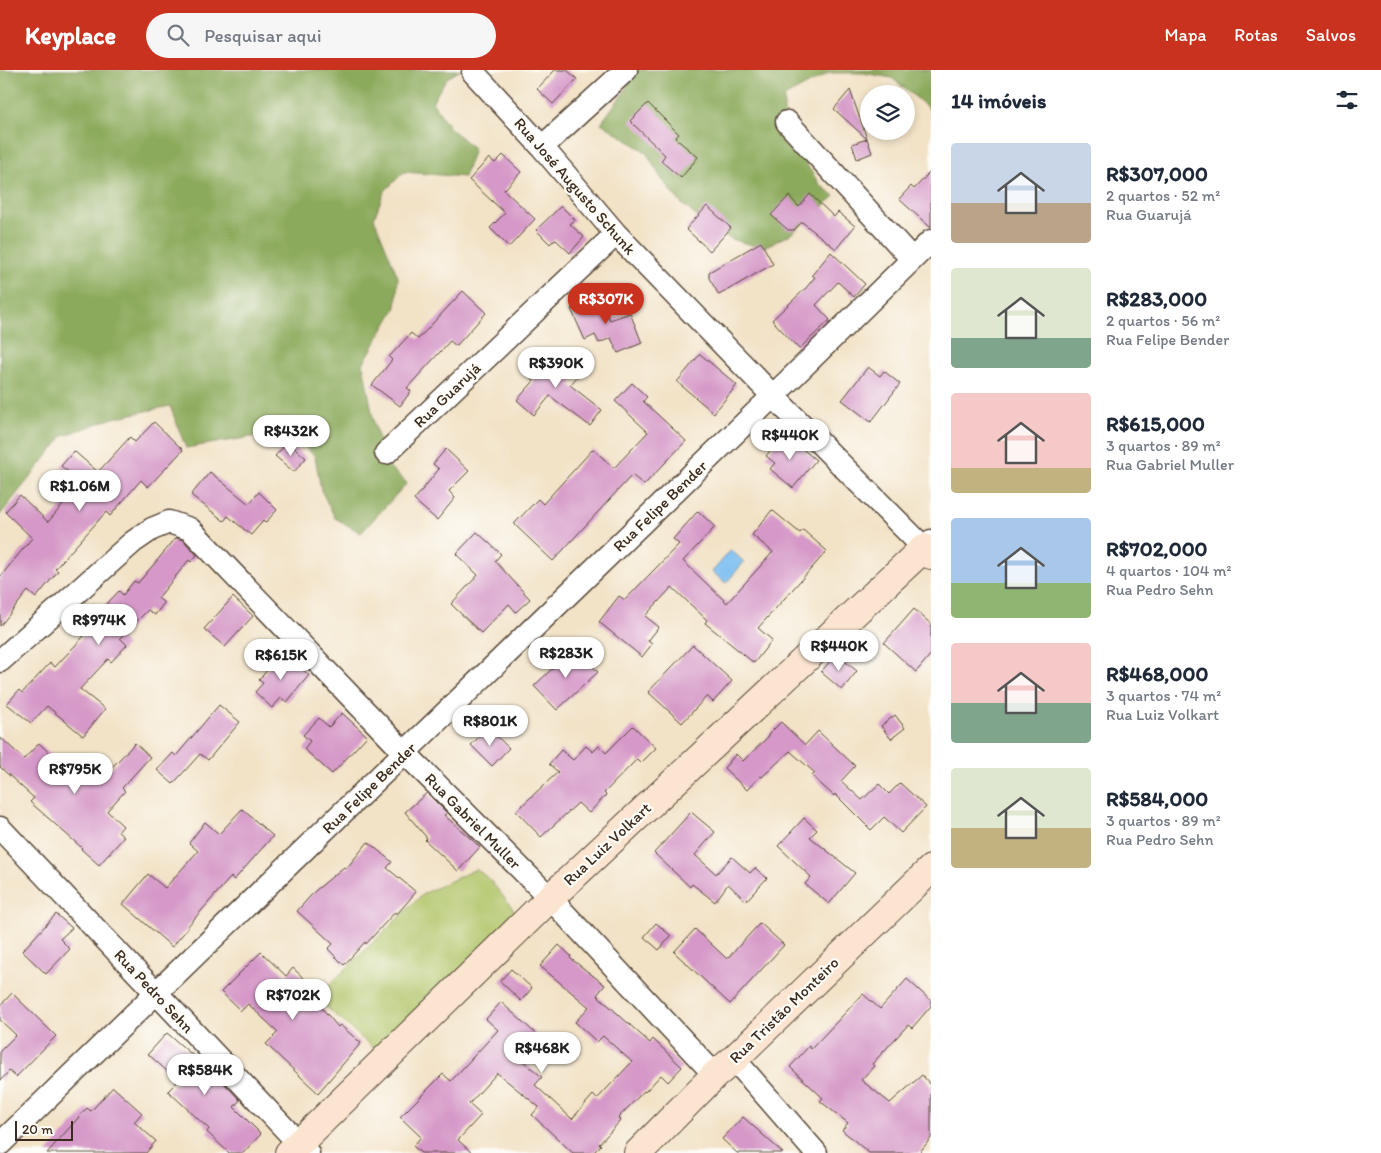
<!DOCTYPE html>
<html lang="pt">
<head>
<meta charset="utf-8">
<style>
	:root { --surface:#fff; --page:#f6f6f7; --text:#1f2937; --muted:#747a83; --accent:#c8321e }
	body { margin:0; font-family:Itim,sans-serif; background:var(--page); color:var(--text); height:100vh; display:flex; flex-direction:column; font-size:19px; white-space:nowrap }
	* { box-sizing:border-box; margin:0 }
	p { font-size:16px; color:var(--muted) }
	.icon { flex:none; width:28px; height:28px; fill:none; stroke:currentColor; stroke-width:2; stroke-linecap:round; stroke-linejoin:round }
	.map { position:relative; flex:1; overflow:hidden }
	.sheet { display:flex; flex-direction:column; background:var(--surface); width:450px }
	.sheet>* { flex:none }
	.controls { position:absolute; left:860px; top:15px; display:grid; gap:10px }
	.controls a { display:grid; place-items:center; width:55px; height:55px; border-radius:50%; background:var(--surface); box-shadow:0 2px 8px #0003; font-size:25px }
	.scale { position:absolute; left:15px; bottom:12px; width:58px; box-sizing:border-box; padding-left:5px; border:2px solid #3b2a1e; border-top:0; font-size:14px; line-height:18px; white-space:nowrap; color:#3b2a1e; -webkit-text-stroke:4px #fdfcf7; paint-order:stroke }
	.price { position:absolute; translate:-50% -42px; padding:0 11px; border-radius:18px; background:#fff; color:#222; font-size:16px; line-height:32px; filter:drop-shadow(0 1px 2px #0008) }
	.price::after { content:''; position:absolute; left:50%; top:30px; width:15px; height:11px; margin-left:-8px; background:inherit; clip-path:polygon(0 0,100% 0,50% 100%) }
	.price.on { background:var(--accent); color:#fff }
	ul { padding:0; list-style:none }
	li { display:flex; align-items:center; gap:15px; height:125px; padding:0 20px }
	li span { display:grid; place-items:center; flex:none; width:140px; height:100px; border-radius:5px; color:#555 }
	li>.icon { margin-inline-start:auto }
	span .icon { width:60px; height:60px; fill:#fffc; stroke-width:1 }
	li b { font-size:21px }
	h2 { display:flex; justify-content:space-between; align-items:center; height:60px; padding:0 20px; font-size:21px }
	header { display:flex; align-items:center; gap:30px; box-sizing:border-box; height:70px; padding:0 25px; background:var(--accent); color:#fff }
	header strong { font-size:24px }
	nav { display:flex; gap:28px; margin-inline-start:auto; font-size:18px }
	.search { width:350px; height:45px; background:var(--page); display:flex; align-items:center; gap:12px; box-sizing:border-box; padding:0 18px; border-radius:28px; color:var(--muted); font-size:19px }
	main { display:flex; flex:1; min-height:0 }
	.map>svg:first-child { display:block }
	.green { fill:#b0c468; stroke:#767743 }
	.forest { fill:#8caa5c; stroke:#646a3d }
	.water { fill:#79bef0; stroke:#5a7487 }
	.building { fill:#d598c8 }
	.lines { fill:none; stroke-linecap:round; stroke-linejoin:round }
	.street-casing { stroke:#564637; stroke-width:25 }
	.secondary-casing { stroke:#564637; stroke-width:30 }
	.street { stroke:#fff; stroke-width:22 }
	.secondary { stroke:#fce5d0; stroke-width:28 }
	.labels { text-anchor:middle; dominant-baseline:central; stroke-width:4.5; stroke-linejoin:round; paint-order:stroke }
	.street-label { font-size:16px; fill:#3b2a1e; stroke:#fdfcf7 }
</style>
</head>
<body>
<header>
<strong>Keyplace</strong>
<div class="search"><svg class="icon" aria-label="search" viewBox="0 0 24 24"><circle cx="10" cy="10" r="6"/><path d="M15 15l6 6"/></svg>Pesquisar aqui</div>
<nav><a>Mapa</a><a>Rotas</a><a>Salvos</a></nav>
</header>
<main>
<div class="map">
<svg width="931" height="1083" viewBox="0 0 931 1083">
	<rect width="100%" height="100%" fill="#fdfcf7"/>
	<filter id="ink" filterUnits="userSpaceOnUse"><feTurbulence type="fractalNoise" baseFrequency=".02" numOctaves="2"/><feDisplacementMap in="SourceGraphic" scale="10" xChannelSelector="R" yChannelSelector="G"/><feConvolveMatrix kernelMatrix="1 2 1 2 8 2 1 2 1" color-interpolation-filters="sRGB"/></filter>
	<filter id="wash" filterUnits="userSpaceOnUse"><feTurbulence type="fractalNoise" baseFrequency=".0096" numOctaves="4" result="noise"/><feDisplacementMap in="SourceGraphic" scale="20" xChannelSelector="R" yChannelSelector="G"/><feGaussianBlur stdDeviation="1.12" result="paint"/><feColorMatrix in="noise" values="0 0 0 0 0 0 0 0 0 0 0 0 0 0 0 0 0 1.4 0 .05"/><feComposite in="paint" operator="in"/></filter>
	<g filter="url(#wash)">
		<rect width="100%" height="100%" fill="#f2e2c6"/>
		<path class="green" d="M476,799L489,809L519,846L380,984L316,928L423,824Z"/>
		<path class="forest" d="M0,0H461L447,8L432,32L450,58L474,79L464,107L404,102L384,122L374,148L398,207L396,237L363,294L374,353L387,395L407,413L361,463L335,448L321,420L315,386L287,361L186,378L170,336L113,348L63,366L0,445Z
			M636,0H931V40L892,8L863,3H829L784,27V60L820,115L835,126L791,164L762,178L731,169L704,153L680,132L661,108L646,82L601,53L624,22Z"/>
		<path class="water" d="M731,480L744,492L726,513L712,502Z"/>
		<g id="blocks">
			<path class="building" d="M555,0H567L577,9L553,34L537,19Z
				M850,20L872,83L857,89L852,74L867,69L834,39Z
				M648,33L679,64L675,68L698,87L681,108L661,91L665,85L630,51Z
				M503,85L521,102L504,120L535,149L509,177L490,158L505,143L469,110L489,88L495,93Z
				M931,101V158L899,129L911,116L914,119Z
				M810,124L834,147L838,142L855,156L836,179L802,152L794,160H788L771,145L789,126L799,137Z
				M561,136L575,150L570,154L584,167L570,183L555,169L550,174L536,160Z
				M707,136L731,158L710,181L686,159Z
				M761,172L773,194L719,225L709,208V202Z
				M831,182L865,214L854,227L838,212L816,235L830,250L799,279L772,250L806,218L815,207L812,205Z
				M463,221L486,243L456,276L450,271L407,318L411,321L400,336L372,315L392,290L389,287L411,263L418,269Z
				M599,226L610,250L630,243L642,273L618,283L611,268L599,273L595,265L585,270L571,239Z
				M537,282L554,297L560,290L578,306L570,315L602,340L590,356L550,326L534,345L517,330L534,311L521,299Z
				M700,284L737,315L714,343L677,312Z
				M868,297L880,306L884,301L900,314L871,352L842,330Z
				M632,313L647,327L643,331L686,371L644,415L632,405L553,491L514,454L538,429L543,434L593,379L614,398L648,362L615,331Z
				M154,352L183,380L148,417L141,410L110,446L106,442L55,499L58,501L36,528L28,521L0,556V507L32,468L5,442L20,425L48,452L82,413L61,396L74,381L98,402L130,367L135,372Z
				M784,364L816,390L793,418L770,399L775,393L766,386Z
				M288,372L306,388L294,402L275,386Z
				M446,379L469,401L449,421L455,428L437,450L414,430L439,399L433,394Z
				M210,402L249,434L259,422L277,440L265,453L263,451L251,465L228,446L224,451L191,425Z
				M772,440L800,463L803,460L827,481L758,558L772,570L754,593L705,553L707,550L672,517L645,546L659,557L648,571L652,574L642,587L599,552L619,526L625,530L679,474L673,469L698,441L715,457L683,491L727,533L773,482L752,465Z
				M477,462L501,484L495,491L530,529L516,542L509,534L481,563L451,534L478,505L456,484Z
				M176,468L183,470L197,485L191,492L189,490L158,528L164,533L155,545L148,540L120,568L127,575L111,592L108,589L80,619L105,639L83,666L47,636L31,653L7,634L19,620L22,623L50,593L55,597L84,566L82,564L90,556L82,549L95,536L100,541L119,521L123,525L134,511L138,513Z
				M233,527L253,546L225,577L204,559Z
				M914,539L931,554V584L916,602L884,573Z
				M693,575L732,611L713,632L707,626L682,653L648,622Z
				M575,577L598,602L557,640L534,616Z
				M282,582L309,605L287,632L281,628L272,638L255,622L263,613L259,610Z
				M836,584L857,601L842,620L821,602Z
				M219,635L240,652L208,690L200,684L173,714L157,700L173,683L176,686Z
				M342,643L367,666L332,704L304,679L310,671L303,665L319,648L329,657Z
				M895,645L905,658L891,669L881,656Z
				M781,652L805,675L818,661L836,678L855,696L841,711L862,730L879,714L889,724L900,713L926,737L901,763L884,747L871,760L835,724L834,726L812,706L815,703L790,681L762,707L760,706L747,720L724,698L736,684L743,691L769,666L768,665Z
				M633,656L656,678L641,693L637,689L604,723L606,725L589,743L578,733L541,767L516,741L558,702L549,694L561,680L573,690L586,676L593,682L599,676L606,683Z
				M488,658L509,678L492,696L471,675Z
				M0,667L24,689L39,673L63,696L66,693L77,703L83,696L99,711L135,673L150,687L122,718L125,721L107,741L123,756L118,762L124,767L99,795L81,779L82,778L30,732L34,728L0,697Z
				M427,723L447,743L444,745L480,777L458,801L425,770L427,768L405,742Z
				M242,739L273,766L234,810L231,807L187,857L188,858L172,877L123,834L148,804L165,818L198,781L189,773L205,752L219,764Z
				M691,742L715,762L695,785L716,804L732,787L750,803L755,798L767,808L746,831L728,814L715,832L692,814L690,817L654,783Z
				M804,748L817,760L810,767L855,803L829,834L805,814L811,807L778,776Z
				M368,772L392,792L387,798L416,822L397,844L395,842L366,874L365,872L344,895L328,879L333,874L297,841L315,821L344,797L346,799Z
				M56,844L72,858L60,869L70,879L46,904L22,881Z
				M656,853L671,866L659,880L644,867Z
				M760,853L784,875L730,934L674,882L695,859L727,889Z
				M559,875L571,886L570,888L605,915L597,925L650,973L653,969L682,997L668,1012L661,1005L645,1022L644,1021L618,1048L621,1050L599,1074L601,1075L593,1083H573L532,1045L539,1037L497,1003L469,1034L481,1045L458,1070L472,1083H421L413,1076L421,1067L400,1047L443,1004L451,1011L498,960L486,949L501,932L536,964L516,985L542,1007L535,1015L572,1049L593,1025L597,1029L632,992L603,966L597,972L575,952L589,937L540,896Z
				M261,882L286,906L293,898L314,918L309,923L338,957L340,955L361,973L318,1023L266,974L278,962L248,934L241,941L221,922Z
				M511,899L532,918L521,931L500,911Z
				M907,909L931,931V936L912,958L908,955L872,994L874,996L861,1010L890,1033L922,1005L931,1015V1068L919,1083H869L842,1060L848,1053L820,1031L823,1028L790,997L809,976L811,979L863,924L880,939Z
				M12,923L56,966L16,1007L9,1001L0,1011V981L16,965L0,950V936Z
				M167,963L197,989L199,987L240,1030L234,1037L261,1064L243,1083H229L207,1062L209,1059L168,1021L178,1011L148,984Z
				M113,1017L142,1043L134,1052L156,1071L146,1083H47L87,1038L91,1041Z
				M743,1047L783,1083H737L722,1069Z"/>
		</g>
	</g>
	<g filter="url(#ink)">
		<use href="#blocks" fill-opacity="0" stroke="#564637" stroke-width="1"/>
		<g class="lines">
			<defs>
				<path id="street" d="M473,2L542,77L616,164L773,326L924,478L931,471
					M787,52L912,189
					M542,77L626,0
					M386,383L616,164
					M0,591L133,472L152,459L169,452L190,459L405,683L550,828L715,1005
					M0,758L308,1083
					M734,989L816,1083
					M0,1074L773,326L931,171"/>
				<path id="secondary" d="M289,1083L550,828L924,478L931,485
					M638,1083L715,1005L734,989L931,799"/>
			</defs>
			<use href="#street" class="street-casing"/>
			<use href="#secondary" class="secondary-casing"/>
			<use href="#street" class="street"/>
			<use href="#secondary" class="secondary"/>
		</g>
	</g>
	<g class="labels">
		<g class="street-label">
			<text transform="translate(575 116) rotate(49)">Rua José Augusto Schunk</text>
			<text transform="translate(447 325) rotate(-44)">Rua Guarujá</text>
			<text transform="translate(660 436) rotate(-44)">Rua Felipe Bender</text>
			<text transform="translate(369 718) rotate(-44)">Rua Felipe Bender</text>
			<text transform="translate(473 751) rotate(45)">Rua Gabriel Muller</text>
			<text transform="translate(607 774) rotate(-43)">Rua Luiz Volkart</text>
			<text transform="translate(154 921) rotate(47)">Rua Pedro Sehn</text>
			<text transform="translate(784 940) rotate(-44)">Rua Tristão Monteiro</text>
		</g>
	</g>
</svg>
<div class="controls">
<a><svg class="icon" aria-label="layers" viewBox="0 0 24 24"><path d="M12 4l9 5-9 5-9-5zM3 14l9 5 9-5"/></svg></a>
</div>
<div class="scale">20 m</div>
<b class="price on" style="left:606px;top:255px">R$307K</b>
<b class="price" style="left:556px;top:319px">R$390K</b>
<b class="price" style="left:291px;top:387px">R$432K</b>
<b class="price" style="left:790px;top:391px">R$440K</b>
<b class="price" style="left:80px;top:442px">R$1.06M</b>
<b class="price" style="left:99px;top:576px">R$974K</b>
<b class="price" style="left:839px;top:602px">R$440K</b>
<b class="price" style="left:566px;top:609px">R$283K</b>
<b class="price" style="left:281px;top:611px">R$615K</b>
<b class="price" style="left:490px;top:677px">R$801K</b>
<b class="price" style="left:75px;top:725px">R$795K</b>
<b class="price" style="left:293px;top:951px">R$702K</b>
<b class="price" style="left:542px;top:1004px">R$468K</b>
<b class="price" style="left:205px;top:1026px">R$584K</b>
</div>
<section class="sheet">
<h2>14 imóveis<svg class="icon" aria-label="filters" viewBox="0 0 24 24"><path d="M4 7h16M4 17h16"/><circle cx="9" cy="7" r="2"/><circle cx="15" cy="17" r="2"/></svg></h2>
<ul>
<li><span style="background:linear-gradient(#c9d6e8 60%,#b9a48a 0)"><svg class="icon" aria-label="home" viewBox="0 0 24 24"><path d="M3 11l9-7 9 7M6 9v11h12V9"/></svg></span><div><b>R$307,000</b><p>2 quartos · 52 m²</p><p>Rua Guarujá</p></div></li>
<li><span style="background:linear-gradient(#dfe7d0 70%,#7fa58c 0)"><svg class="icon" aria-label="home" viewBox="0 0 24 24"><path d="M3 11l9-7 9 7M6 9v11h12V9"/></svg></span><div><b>R$283,000</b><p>2 quartos · 56 m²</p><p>Rua Felipe Bender</p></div></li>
<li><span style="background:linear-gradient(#f6c9c9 75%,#c2b280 0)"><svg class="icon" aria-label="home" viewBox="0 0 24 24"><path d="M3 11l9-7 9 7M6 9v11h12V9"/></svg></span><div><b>R$615,000</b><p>3 quartos · 89 m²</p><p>Rua Gabriel Muller</p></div></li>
<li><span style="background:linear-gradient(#a9c7e8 65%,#8fb573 0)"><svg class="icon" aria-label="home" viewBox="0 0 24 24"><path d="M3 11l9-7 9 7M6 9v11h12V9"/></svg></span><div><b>R$702,000</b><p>4 quartos · 104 m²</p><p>Rua Pedro Sehn</p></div></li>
<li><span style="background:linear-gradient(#f6c9c9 60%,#7fa58c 0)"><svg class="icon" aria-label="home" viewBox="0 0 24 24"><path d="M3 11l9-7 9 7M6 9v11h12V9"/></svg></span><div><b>R$468,000</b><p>3 quartos · 74 m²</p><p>Rua Luiz Volkart</p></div></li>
<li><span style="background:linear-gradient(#dfe7d0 60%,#c2b280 0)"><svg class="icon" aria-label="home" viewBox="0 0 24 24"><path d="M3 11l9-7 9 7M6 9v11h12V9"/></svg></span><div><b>R$584,000</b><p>3 quartos · 89 m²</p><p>Rua Pedro Sehn</p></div></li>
</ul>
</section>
</main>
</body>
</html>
